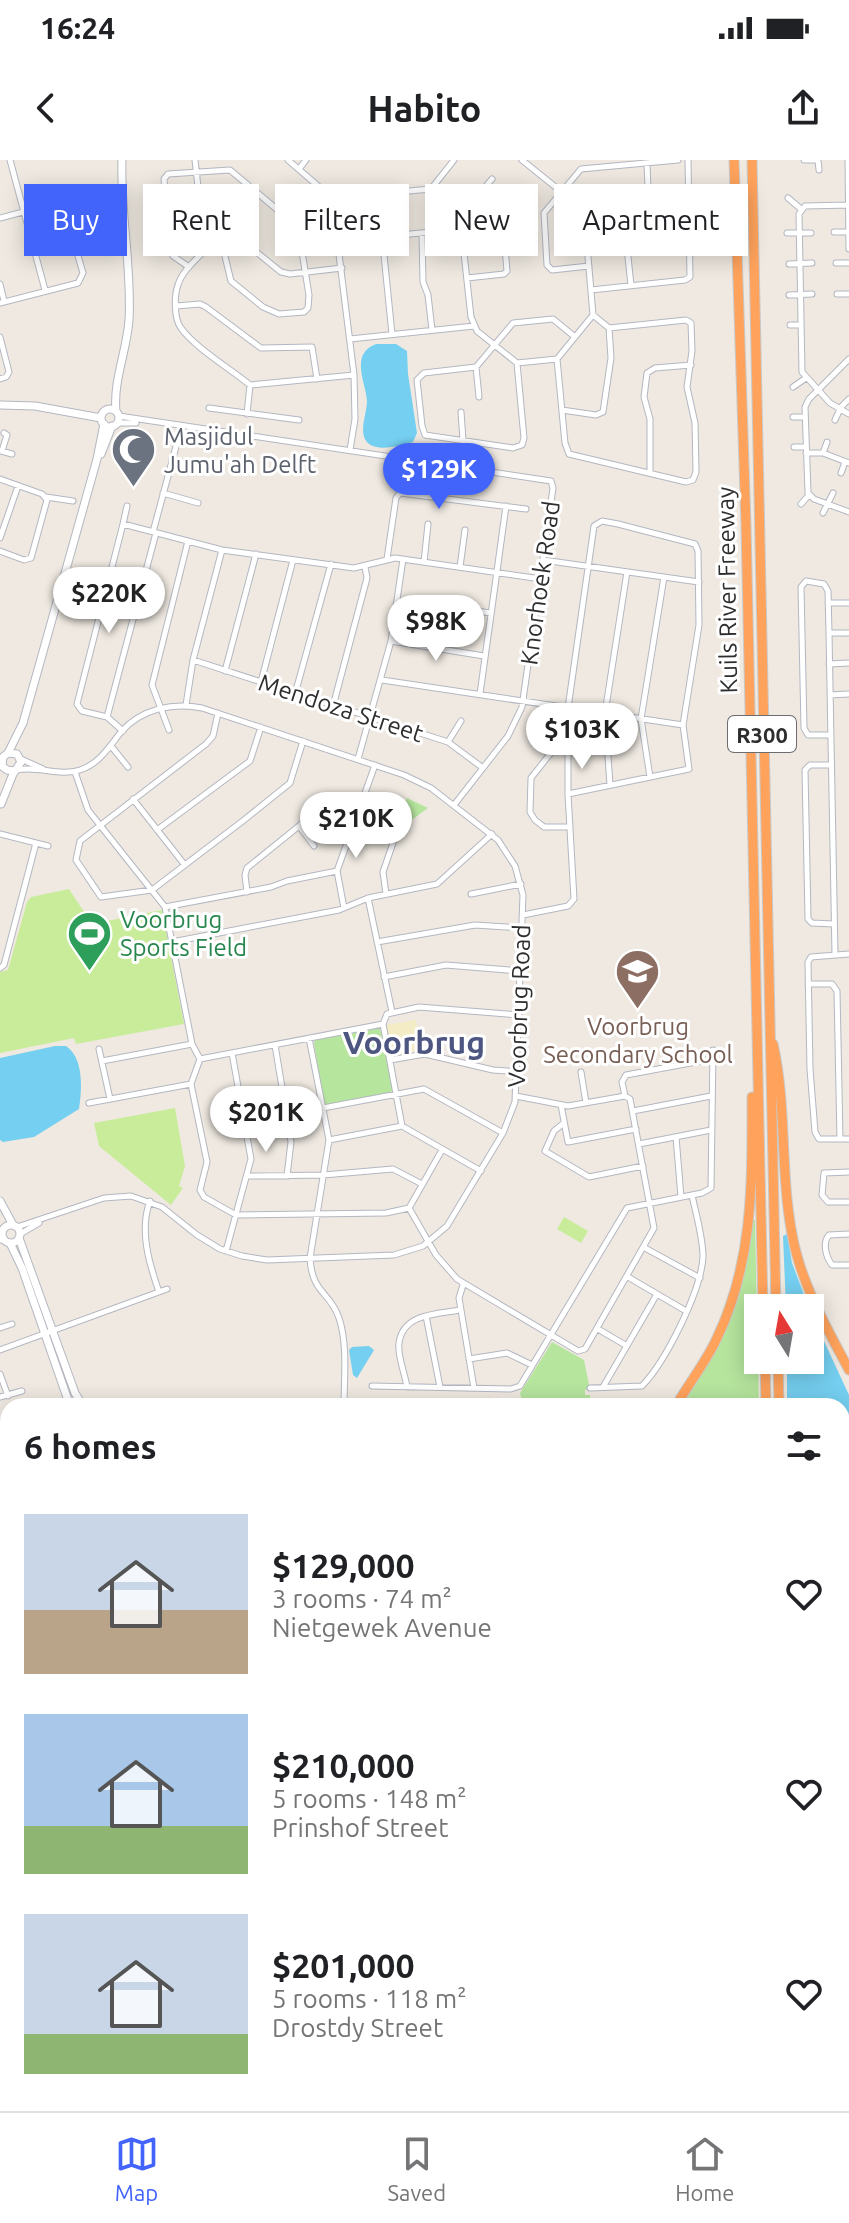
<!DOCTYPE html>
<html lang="en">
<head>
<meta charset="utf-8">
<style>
	:root { --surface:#fff; --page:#f6f6f6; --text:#202124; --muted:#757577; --line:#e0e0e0; --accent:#4264fb }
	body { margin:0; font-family:Ubuntu,sans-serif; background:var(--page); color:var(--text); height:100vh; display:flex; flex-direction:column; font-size:30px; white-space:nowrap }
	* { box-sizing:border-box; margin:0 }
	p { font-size:26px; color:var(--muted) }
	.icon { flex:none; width:44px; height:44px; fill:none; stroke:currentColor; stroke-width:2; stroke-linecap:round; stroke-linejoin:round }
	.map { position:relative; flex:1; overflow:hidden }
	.panel { position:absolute; left:0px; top:1238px; width:850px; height:714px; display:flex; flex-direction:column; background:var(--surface); border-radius:24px 24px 0 0; box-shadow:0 4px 20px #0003 }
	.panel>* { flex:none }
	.top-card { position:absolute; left:24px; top:24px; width:802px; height:72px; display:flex; gap:16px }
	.needle { width:52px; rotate:349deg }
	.controls { position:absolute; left:744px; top:1134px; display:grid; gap:16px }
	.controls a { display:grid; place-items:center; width:80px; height:80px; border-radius:0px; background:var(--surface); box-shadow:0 4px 20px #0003; font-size:40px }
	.price { position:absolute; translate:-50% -68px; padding:0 18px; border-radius:28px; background:#fff; color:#222; font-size:26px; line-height:52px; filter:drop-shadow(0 2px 4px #0008) }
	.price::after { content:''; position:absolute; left:50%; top:48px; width:24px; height:18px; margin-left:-12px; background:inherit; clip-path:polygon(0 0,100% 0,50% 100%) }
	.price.current { background:var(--accent); color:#fff }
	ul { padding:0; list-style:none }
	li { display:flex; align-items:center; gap:24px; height:200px; padding:0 24px }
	li span { display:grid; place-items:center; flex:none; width:224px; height:160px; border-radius:0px; color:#555 }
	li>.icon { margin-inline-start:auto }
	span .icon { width:96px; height:96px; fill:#fffc; stroke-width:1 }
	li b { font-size:34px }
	h2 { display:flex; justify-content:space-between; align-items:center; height:96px; padding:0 24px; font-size:34px }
	.pill { padding:0 28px; border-radius:0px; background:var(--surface); box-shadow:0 4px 20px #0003; font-size:28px; line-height:72px }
	.pill.current { background:var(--accent); color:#fff }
	.status { display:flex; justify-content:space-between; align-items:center; height:56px; padding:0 40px; background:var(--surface); direction:ltr }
	.status svg { height:22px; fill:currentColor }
	header { display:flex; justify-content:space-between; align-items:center; height:104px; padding:0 24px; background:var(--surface); font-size:36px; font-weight:600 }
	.tabs { display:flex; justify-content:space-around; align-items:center; height:112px; border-top:2px solid var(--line); background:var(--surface); font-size:22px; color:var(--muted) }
	.tabs a { display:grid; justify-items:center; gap:4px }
	.tabs .current { color:var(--accent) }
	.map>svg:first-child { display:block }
	.green { fill:#b6e59e }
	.sand { fill:#f3ecc5 }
	.pitch { fill:#c9ec9a }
	.water { fill:#75cff0 }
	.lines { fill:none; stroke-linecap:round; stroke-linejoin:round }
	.street-casing { stroke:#b4b7c1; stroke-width:7 }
	.secondary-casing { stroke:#b4b7c1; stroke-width:9 }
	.highway-casing { stroke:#c9c9c9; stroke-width:11 }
	.street { stroke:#fff; stroke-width:5 }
	.secondary { stroke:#fff; stroke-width:7 }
	.highway { stroke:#ffa35c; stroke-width:9 }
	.labels { text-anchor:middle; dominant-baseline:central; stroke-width:6; stroke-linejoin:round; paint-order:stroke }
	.shield { fill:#fff; stroke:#6d6d6d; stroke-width:2 }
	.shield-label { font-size:22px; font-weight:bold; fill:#2e2e2e }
	.worship-label { font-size:24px; fill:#5b616d; stroke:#fff; text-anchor:start }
	.street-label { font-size:24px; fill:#2e2e2e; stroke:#fff }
	.leisure-label { font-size:24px; fill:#27864d; stroke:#fff; text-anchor:start }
	.education-label { font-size:24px; fill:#785e54; stroke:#fff }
	.district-label { font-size:32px; font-weight:bold; fill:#4d5680; stroke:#fff }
</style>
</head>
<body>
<div class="status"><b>16:24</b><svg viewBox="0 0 49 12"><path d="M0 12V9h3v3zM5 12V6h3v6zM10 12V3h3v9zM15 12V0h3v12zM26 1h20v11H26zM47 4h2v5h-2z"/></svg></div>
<header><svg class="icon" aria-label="back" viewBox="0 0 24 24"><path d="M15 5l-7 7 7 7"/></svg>Habito<svg class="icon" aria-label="share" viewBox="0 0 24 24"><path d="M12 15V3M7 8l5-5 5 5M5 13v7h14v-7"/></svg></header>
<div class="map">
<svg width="849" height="1951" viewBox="0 0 849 1951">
	<rect width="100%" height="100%" fill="#efe9e1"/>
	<path class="green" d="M407,638L428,648L406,664L399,659Z
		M380,868L393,929L391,932L327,945L324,943L314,883L315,880Z
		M752,1060H755L759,1246H682C720,1189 745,1129 752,1060Z
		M552,1182L584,1200L590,1229L585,1230V1235H590V1246H523L520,1233Z
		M849,1795V1854L842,1855V1796Z"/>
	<path class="sand" d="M416,860L421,890L394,896L391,893L386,865Z
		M0,1869L8,1870V1944H15L12,1946L0,1942Z"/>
	<path class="pitch" d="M69,729L92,764L162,750L184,864L76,884L74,878L0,893V812L8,810L27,742L31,737Z
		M175,948L185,1006L179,1026L183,1028L171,1045L99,986L94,963Z
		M564,1057L588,1071L581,1083L557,1069Z"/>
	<path class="water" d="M376,184H396L407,191L408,214L417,273L413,282C402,285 380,292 369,284C357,275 367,254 367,241C366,227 358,211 362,197C365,190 369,187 376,184Z
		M55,886H66C84,898 82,929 79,949L34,977L3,982L0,980V898Z
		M787,1074L792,1103L809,1148H786L783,1076Z
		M810,1151L849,1235V1264L842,1263V1246H789L787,1244V1200H810Z
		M369,1186L374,1190L357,1218L353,1215L349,1190L352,1187Z"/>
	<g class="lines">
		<defs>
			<path id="street" d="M10,0L45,130
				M195,0L205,90
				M288,0L332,38L431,29L454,0
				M804,0H815
				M818,0L819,10
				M848,0L849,89
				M647,3L650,80H690
				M299,9L306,0
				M431,29L460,57L471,157L477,171L517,203L557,199L593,155L584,50L522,0
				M332,38L354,215L355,259L350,290
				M788,38L801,49
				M849,45L805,46L799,54L802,212L830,243L849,254
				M584,50L619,47L623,50L631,125
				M460,57L492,19
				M0,58L57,43L63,44L83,113L78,123L0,143
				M834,72H849
				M422,73L423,122L428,135L432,170
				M787,73H811
				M249,86L247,62L249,51
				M836,103H849
				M789,104L812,103
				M589,106L552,110L547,105L544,53L581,9L678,0
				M189,107L173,96L170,90L164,19L168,14L230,10L298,67L309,135L308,148L304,152L279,154L263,147L231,121L223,88
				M342,108L290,114L281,112L249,86L205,90C196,100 182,111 178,125C174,136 174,159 181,168C194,187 232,210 250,225L354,215
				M467,118L504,114L507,111L501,39L487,25
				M0,124L4,141
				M591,130L685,120L690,117L688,0
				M837,134H849
				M789,135L812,134
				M176,146L200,144L206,147L261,188L312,187L317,219
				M790,165H801
				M392,174L383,85L390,76L462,69
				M0,177L9,212L6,217L0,219
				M350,179L474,166
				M557,199L565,283L569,294L686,322L693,320L696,312L695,263L687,227L692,191L691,163L686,160L609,168L593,155
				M849,199L809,239L805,247L808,333L814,339L849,352
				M517,203L524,278L522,285L513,288L425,275L422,266L417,220L424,213L476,207L513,163L553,159L575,177
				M476,207L479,237
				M793,227L806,218
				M209,248L299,260
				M562,250L596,255L603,252L611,198L609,168
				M461,252L463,280
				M247,254L250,225
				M119,256L551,321L553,328L522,547L508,576L454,645
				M793,257H805
				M835,260L841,247L849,239
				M117,263H136
				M794,287H806
				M1,291L12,294
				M2,291L7,275L4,273
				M806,293H823L849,303
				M823,293L827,282
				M172,299L204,308
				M650,312V259L644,237L647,213L655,208L691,205
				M841,313L845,302
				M0,319L42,334L47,340L31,398L24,400L0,391
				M163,333L198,343
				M46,337L73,341
				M801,344L809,335
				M823,353L833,333
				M123,364L127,346
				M153,372L178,279
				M0,378L18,326
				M387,399L396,338L400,333L526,349
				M543,400L699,422
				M424,402L428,364
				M460,407L465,370
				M397,441L491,453
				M828,443H849
				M829,473H849
				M391,481L484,496
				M193,500L448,582L483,608
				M829,504L849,503
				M225,511L256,394
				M382,520L683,565
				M261,522L293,400
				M295,534L331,404
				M480,534L506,346
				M830,535L849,534
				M186,545L193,500L222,390
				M333,546L367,418L365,407
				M218,553L213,576L206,584L80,681L76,700L101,737L152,730L244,660L290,623L303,581
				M107,557L156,373
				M169,570L152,525L188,381
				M123,571L107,557L82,551L77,544L123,364L222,390L354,408L395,398L541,419
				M830,575H808L804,568L801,427L806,421L824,424L828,431L829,473L835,794
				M448,582L461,561
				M111,586L128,607
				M568,586L554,589L531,618L530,652L535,660L544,667H570
				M21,599L43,609
				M358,599L391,481L403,399
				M831,605H810L805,610L808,759L812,763L834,764
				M17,610C37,605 59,617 80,610C99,604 109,587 121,572C141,549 173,542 202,548L404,615L431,628L498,680L515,706L523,735L515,942L503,973L447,1066L423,1086L394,1095L267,1100L242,1096L220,1089L197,1075L162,1047L131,1036L104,1038L17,1067
				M75,612L88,650L165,747L192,884L200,899
				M650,617L641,559L664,417
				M610,625L605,553L627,412
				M133,639L184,704
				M299,666C307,660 316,650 325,646C339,639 379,662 393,669L395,677L383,712L386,734
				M157,670L250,601L261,567
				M0,674L48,686
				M247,732L245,715L247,708L299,666L314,686
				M471,734L521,724
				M368,738L392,852
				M165,747L271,727L287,721L337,711
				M344,748L337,711L375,605
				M523,755L568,746L574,739L568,634V548L594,366L602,361L618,364L695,384L698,391L699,465L683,565L689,609L568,634
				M172,782L339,750L368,738L437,724L492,674
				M377,782L475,765L523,768
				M849,794L811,797L808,802L810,909L815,972L819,979H849
				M0,808L4,805L36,683
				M384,817L446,805L521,811
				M808,824H832L837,831L840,979
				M383,864L387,854L419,847L519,855
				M383,864L402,966
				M309,878L329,980L310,1098C312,1134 330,1131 339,1158C348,1185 344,1219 344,1246
				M275,885L291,982L287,1016
				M99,889L110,939
				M200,899L191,924L207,1002L200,1030L204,1037L236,1055L386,1053L409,1048
				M200,899L383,864
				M390,900L425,894L493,910L518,912
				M102,901L192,884
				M581,912L586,943
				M625,936L622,922L626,915L712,899
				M89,943L191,924
				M561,945L568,982L636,969
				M323,948L424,929L503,973
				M633,951L711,936
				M564,963L554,971L545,991L589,1017L643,1006
				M676,977L681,1037
				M329,980L402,966L481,1011
				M639,984L711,970
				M849,1012L824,1013L822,1035L828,1042H849
				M248,1016L323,1015L393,1009L422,1024
				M150,1041C139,1070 149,1103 159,1132
				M409,1048L436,1095L457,1119L578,1191L585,1189L654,1068L630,939L625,936L568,946L516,936
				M409,1048L442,990
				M0,1073L2,1072
				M20,1074L39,1063
				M849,1074L829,1075C822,1083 826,1097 832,1105H849
				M0,1080H4
				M645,1088L700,1118
				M226,1091L251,999L232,893
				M628,1117L686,1151
				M463,1125L459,1138L474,1228
				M426,1156L440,1227
				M0,1168L12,1164
				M598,1169L627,1186
				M0,1190L167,1129
				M469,1199L507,1193L532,1205
				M0,1214L8,1236
				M372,1226L511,1229L520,1226L627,1048L702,1033L711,1028L713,890
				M407,1227C405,1214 397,1195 399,1183C403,1153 438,1154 460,1150
				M603,1227L657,1134
				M590,1228L642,1226C666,1201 701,1131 703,1097C703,1077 696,1055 692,1035
				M0,1237L22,1231
				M0,1326H8
				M0,1390L8,1415
				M0,1425L8,1423
				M0,1630L8,1632
				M0,1679L8,1654
				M0,1703L8,1705
				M4,1777L8,1763
				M842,1792L849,1791
				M0,1809L8,1811
				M0,1834H8
				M842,1859L849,1858
				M0,1868H8
				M842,1879L849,1889
				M842,1901L849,1899
				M33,1944L43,1951
				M151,1944L213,1951
				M346,1944L351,1951
				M0,1945L14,1949
				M45,1951L50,1944
				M136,1951L141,1944
				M252,1951V1944
				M402,1951L403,1944
				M699,1951L703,1944
				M742,1951L746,1944
				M824,1951V1944"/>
			<path id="secondary" d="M0,245L35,246L101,258
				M101 258a9 9 0 1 1 18 0a9 9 0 1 1-18 0Z
				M116,251C113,221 127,190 129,160C132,106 120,53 122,0
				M101,294L112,266
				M8,593L23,563L97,299L104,264
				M1,644L13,614L21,602L17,594L8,593L3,597L2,606L7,610L14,611
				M0,1041L13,1065
				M2 1074a9 9 0 1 1 18 0a9 9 0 1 1-18 0Z
				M19,1078L75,1233L83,1246
				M10,1083L22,1108L70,1246
				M0,1269L8,1268
				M0,1276H8
				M842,1279H849
				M842,1289H849
				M0,1544L8,1542
				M94,1951L98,1944"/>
			<path id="highway" d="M734,0L746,365L763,1148
				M752,0L776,1148
				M773,884C787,946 780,1012 792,1074C801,1124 826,1166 849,1210
				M765,1200L766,1246
				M778,1200L779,1246
				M676,1246C689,1223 706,1202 717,1178C754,1101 752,1020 752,937
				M842,1361L849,1350
				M634,1951L638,1944
				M649,1951L653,1944"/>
		</defs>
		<use href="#street" class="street-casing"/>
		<use href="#secondary" class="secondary-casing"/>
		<use href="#highway" class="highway-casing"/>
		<use href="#street" class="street"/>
		<use href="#secondary" class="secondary"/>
		<use href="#highway" class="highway"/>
	</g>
	<defs>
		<symbol id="mosque-pin" viewBox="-11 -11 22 30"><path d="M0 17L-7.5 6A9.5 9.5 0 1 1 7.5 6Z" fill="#6b7280" stroke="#fff"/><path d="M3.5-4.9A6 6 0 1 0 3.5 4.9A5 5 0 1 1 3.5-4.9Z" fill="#fff"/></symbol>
		<symbol id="stadium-pin" viewBox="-11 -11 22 30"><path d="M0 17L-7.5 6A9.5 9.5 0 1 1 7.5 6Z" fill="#2e9e5b" stroke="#fff"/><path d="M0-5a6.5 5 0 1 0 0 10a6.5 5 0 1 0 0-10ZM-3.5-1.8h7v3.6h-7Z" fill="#fff"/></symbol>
		<symbol id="school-pin" viewBox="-11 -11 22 30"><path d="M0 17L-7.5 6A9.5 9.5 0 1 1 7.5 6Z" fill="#8d6e63" stroke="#fff"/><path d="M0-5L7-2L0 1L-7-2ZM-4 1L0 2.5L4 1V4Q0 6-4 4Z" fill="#fff"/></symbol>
	</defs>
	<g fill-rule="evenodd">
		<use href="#mosque-pin" x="108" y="264" width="51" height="69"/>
		<use href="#stadium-pin" x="64" y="748" width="51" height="69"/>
		<use href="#school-pin" x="612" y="786" width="51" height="69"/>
	</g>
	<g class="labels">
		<rect class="shield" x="728" y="556" width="68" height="36" rx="6"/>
		<g class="shield-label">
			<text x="762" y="574">R300</text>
		</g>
		<g class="worship-label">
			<text x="164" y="276">Masjidul<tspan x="164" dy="28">Jumu'ah Delft</tspan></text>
		</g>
		<g class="street-label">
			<text transform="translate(540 423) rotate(-82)">Knorhoek Road</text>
			<text transform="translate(727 430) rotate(-91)">Kuils River Freeway</text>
			<text transform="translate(341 548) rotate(18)">Mendoza Street</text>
			<text transform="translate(519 846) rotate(-88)">Voorbrug Road</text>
		</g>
		<g class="leisure-label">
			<text x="120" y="759">Voorbrug<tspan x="120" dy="28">Sports Field</tspan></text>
		</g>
		<g class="education-label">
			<text x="638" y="866">Voorbrug<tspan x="638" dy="28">Secondary School</tspan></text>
		</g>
		<g class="district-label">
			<text x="414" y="882">Voorbrug</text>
		</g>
	</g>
</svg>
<div class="controls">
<a><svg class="needle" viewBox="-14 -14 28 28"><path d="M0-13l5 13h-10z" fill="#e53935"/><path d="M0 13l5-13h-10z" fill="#757577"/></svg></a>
</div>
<b class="price current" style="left:439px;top:351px">$129K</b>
<b class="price" style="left:109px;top:475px">$220K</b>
<b class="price" style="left:436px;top:503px">$98K</b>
<b class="price" style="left:582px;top:611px">$103K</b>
<b class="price" style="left:356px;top:700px">$210K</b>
<b class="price" style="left:266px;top:994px">$201K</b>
<div class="top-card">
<a class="pill current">Buy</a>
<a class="pill">Rent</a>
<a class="pill">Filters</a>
<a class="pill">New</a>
<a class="pill">Apartment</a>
</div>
<section class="panel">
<h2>6 homes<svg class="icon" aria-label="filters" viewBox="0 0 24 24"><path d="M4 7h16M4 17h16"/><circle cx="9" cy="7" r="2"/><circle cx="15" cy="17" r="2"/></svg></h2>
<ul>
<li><span style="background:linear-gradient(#c9d6e8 60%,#b9a48a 0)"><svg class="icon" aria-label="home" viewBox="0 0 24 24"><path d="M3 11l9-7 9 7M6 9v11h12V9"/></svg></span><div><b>$129,000</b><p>3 rooms · 74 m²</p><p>Nietgewek Avenue</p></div><svg class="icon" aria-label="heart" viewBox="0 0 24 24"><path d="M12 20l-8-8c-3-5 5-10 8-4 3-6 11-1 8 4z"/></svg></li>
<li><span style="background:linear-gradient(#a9c7e8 70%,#8fb573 0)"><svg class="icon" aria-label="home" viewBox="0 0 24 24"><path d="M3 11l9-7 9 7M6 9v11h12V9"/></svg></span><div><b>$210,000</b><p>5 rooms · 148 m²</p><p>Prinshof Street</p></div><svg class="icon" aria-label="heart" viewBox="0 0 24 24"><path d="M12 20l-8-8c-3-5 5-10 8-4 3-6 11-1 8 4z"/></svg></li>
<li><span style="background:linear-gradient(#c9d6e8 75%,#8fb573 0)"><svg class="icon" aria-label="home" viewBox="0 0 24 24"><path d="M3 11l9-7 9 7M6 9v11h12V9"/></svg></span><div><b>$201,000</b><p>5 rooms · 118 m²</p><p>Drostdy Street</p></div><svg class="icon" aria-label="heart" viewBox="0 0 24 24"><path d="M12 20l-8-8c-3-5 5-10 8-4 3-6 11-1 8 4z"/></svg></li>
</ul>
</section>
</div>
<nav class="tabs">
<a class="current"><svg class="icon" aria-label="map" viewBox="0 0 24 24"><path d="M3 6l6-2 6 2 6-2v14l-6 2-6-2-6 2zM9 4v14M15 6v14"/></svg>Map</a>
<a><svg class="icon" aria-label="saved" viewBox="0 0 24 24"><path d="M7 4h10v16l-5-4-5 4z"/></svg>Saved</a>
<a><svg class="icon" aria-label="home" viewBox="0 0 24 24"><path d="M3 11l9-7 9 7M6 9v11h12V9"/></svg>Home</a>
</nav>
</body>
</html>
